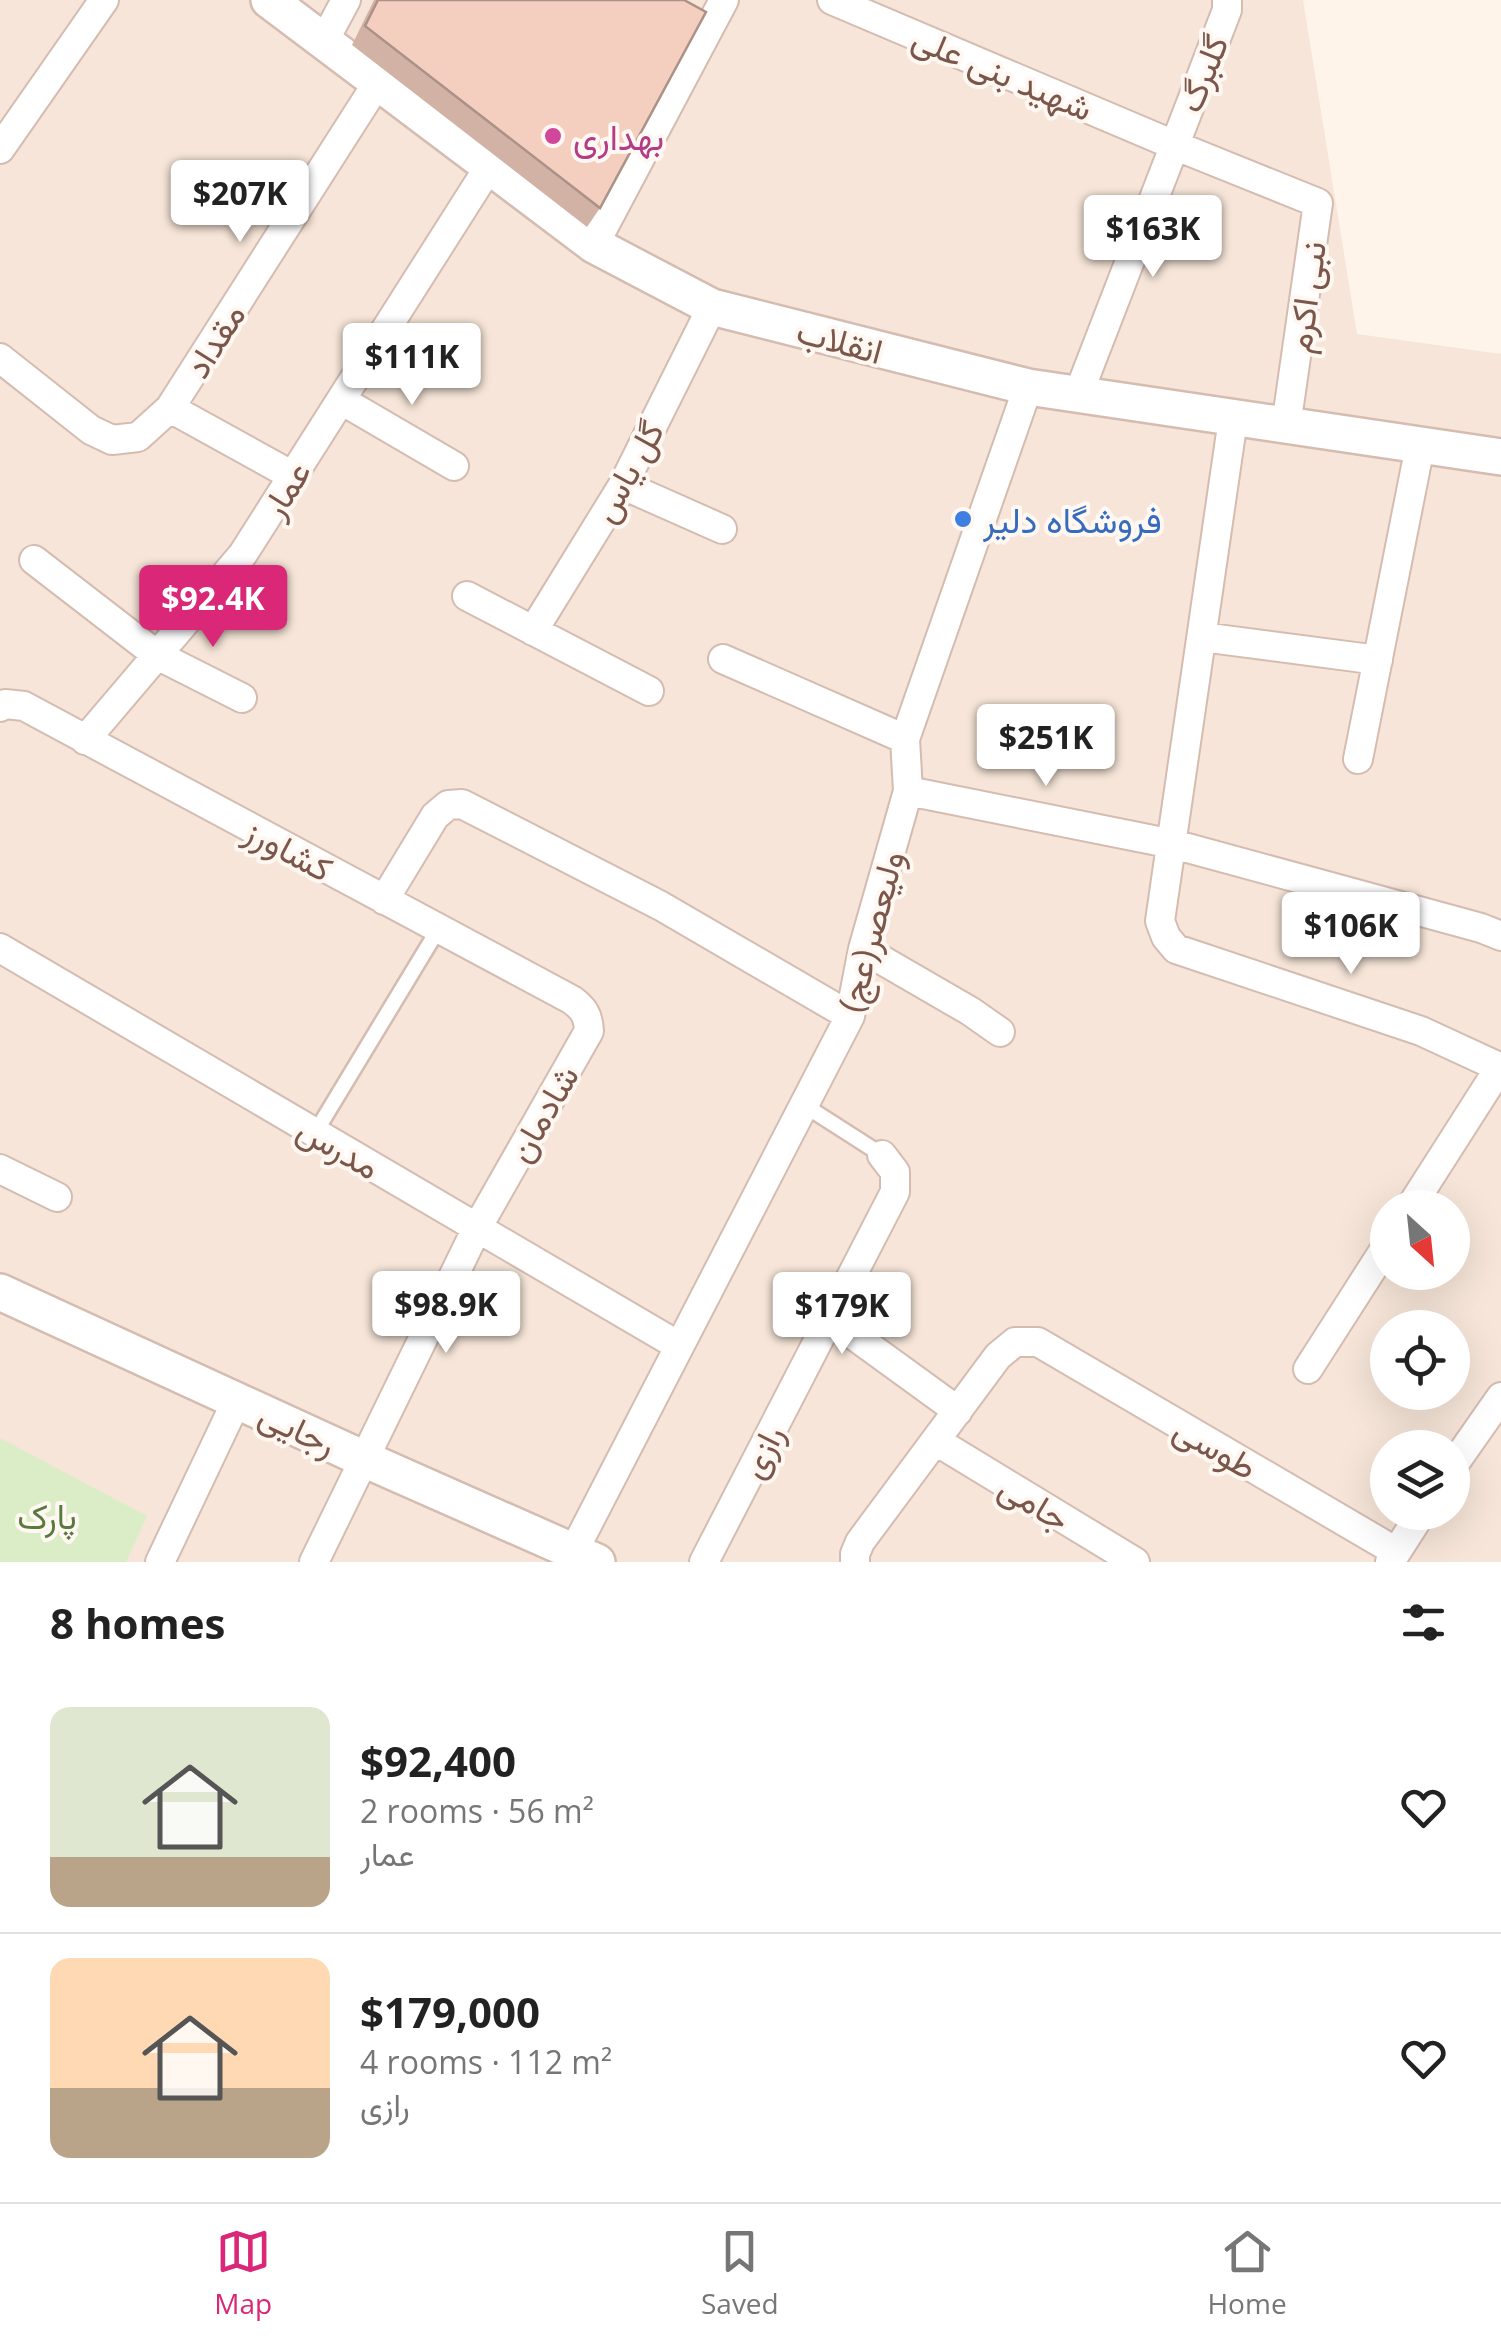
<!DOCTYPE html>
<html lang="en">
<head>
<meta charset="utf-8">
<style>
	:root { --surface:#fff; --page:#f6f6f6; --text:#222; --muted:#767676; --line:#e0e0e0; --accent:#db2777 }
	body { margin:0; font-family:"Open Sans",Vazirmatn,sans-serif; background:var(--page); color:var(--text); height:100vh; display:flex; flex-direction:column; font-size:38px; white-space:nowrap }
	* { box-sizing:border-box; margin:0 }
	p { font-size:32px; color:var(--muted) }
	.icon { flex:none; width:55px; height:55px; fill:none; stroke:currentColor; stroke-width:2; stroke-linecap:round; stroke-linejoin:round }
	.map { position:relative; height:1562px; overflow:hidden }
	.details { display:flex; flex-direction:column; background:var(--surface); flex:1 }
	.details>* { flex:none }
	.needle { width:65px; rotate:153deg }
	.fabs { position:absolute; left:1370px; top:1190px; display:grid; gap:20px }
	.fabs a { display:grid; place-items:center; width:100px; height:100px; border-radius:50%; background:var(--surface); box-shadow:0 10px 40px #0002; font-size:50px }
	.price { position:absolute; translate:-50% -85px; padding:0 22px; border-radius:10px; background:#fff; color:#222; font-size:32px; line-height:65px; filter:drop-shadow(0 2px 5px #0008) }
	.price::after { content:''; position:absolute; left:50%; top:60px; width:30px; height:22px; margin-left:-15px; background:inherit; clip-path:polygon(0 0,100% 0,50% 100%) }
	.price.on { background:var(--accent); color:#fff }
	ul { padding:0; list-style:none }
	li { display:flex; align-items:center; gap:30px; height:250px; padding:0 50px }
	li+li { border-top:2px solid var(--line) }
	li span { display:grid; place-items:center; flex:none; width:280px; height:200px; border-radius:20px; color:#555 }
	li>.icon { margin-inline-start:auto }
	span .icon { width:120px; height:120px; fill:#fffc; stroke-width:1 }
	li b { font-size:42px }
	h2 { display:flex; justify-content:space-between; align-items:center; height:120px; padding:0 50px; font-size:42px }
	.dock { display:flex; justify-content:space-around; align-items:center; height:140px; border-top:2px solid var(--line); background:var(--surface); font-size:28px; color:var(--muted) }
	.dock a { display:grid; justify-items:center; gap:5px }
	.dock .on { color:var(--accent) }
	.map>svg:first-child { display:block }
	.residential { fill:#f6e5d8; fill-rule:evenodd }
	.green { fill:#dbedc7 }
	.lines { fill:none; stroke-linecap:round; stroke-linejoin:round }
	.service-casing { stroke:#d4bcb1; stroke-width:19 }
	.minor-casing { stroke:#d4bcb1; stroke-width:32 }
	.tertiary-casing { stroke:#d4bcb1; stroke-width:40 }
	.service { stroke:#fff; stroke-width:14 }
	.minor { stroke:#fff; stroke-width:28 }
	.tertiary { stroke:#fff; stroke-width:35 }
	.wall { fill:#d2b2a5 }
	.building { fill:#f4cfc0; stroke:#ab9186; stroke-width:2.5 }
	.hotel-dot { fill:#d1479c; stroke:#fff8f2; stroke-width:4 }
	.shop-dot { fill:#3f7fe0; stroke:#fff8f2; stroke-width:4 }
	.labels { text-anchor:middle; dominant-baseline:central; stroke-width:8; stroke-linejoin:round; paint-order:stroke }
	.street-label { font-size:35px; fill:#7b564b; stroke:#fff8f2 }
	.hotel-label { font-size:35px; fill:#b23c85; stroke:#fff8f2; text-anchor:start }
	.shop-label { font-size:35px; fill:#366cbe; stroke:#fff8f2; text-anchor:start }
	.park-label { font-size:35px; fill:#587a3f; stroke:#fff8f2 }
</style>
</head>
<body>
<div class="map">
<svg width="1501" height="1562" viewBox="0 0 1501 1562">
	<rect width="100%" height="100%" fill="#fef4ea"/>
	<path class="residential" d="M0,0H1303L1357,334L1501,354V1562H0ZM1388,1208H1452V1272H1388ZM1388,1328H1452V1392H1388ZM1388,1448H1452V1512H1388Z"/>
	<path class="green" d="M0,1438L147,1516L126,1562H0Z"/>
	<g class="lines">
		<defs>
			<path id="service" d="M804,1105L882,1155
				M315,1133L439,928"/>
			<path id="minor" d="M832,0L1174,145L1318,203L1286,426
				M324,41L346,0
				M0,149L104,0
				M594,245L724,0
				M0,358L91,430L112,440L138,437L170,408L378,82
				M1078,395L1227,10V0
				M341,400L454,466
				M170,408L293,476
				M1233,419L1160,921L1166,937L1176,949L1421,1031L1501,1068
				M623,485L722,529
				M34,560L157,655L242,698
				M467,596L649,691
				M533,631L623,485L712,307
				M1202,637L1378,660
				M723,659L905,739
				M0,707L5,704L24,706L572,1000C584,1009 588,1015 589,1031L477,1228L314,1562
				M85,740L243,554L489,167
				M1358,759L1420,446
				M908,791L1173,844L1481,928L1501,936
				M384,900L435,816L448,805L462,804L661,906L850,1016
				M0,948L679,1346
				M863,949L970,1011L1000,1032
				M0,1169L57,1197
				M1410,1208L1500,1067
				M830,1318L958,1411
				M1308,1369L1388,1244
				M936,1441L1135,1562
				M1452,1467L1501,1397
				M160,1562L237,1400
				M568,1562L850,1016L863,949L908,791L905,739L1028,387
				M704,1562L895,1192V1172L882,1155
				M855,1562V1554L860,1542L998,1356L1015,1342H1038L1395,1551
				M1390,1562L1422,1512"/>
			<path id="tertiary" d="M269,0L594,245L712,307L1028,387L1501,457
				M0,1292L364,1459L597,1562"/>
		</defs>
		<use href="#service" class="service-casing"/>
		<use href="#minor" class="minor-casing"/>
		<use href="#tertiary" class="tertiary-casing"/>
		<use href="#service" class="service"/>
		<use href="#minor" class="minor"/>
		<use href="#tertiary" class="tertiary"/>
	</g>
	<path class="wall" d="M374,0H684L600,208L587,227L352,45Z"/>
	<path class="building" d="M378,0H684L706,12L600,208L365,26Z"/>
	<circle class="hotel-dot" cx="553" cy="136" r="10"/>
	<circle class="shop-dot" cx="963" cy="519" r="10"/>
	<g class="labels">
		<g class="street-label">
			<text transform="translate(1003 72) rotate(23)">شهید بنی علی</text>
			<text transform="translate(1202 73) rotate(-68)">گلبرگ</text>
			<text transform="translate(1305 297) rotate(-82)">نبی اکرم</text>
			<text transform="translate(214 340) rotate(-58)">مقداد</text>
			<text transform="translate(840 340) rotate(15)">انقلاب</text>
			<text transform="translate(627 471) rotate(-61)">گل یاس</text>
			<text transform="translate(285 489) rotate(-58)">عمار</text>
			<text transform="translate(289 849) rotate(28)">کشاورز</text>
			<text transform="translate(870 931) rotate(-75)">ولیعصر(عج)</text>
			<text transform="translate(542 1113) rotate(-60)">شادمان</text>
			<text transform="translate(339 1147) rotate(30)">مدرس</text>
			<text transform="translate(298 1428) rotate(25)">رجایی</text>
			<text transform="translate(1216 1447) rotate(30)">طوسی</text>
			<text transform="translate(761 1451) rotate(-63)">رازی</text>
			<text transform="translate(1035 1502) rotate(31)">جامی</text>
		</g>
		<g class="hotel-label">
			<text x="573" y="136">بهداری</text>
		</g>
		<g class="shop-label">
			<text x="983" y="519">فروشگاه دلیر</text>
		</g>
		<g class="park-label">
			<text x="47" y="1515">پارک</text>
		</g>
	</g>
</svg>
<div class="fabs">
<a><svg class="needle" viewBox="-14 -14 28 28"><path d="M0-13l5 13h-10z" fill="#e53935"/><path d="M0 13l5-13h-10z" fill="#767676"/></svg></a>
<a><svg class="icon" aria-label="locate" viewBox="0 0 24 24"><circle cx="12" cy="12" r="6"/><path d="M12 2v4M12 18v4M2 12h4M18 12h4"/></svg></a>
<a><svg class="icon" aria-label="layers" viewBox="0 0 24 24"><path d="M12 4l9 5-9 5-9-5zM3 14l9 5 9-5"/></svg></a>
</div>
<b class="price" style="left:240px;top:245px">$207K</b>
<b class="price" style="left:1153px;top:280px">$163K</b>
<b class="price" style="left:412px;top:408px">$111K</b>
<b class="price on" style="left:213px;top:650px">$92.4K</b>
<b class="price" style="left:1046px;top:789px">$251K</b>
<b class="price" style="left:1351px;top:977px">$106K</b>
<b class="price" style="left:446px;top:1356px">$98.9K</b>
<b class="price" style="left:842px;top:1357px">$179K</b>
</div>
<section class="details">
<h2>8 homes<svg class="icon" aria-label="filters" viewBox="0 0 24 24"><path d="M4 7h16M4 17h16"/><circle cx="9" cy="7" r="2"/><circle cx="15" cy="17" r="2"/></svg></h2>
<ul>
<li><span style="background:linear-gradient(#dfe7d0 75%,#b9a48a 0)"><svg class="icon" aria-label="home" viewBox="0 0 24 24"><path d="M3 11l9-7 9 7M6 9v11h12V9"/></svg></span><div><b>$92,400</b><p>2 rooms · 56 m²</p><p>عمار</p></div><svg class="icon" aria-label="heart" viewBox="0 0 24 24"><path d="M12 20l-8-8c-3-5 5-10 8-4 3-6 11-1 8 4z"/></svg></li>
<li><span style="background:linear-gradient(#ffd9b3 65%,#b9a48a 0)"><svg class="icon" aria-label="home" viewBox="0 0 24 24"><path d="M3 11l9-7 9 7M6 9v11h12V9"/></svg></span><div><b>$179,000</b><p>4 rooms · 112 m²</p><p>رازی</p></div><svg class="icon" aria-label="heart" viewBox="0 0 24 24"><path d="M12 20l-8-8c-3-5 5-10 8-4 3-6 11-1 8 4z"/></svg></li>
</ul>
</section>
<nav class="dock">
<a class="on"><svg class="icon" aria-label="map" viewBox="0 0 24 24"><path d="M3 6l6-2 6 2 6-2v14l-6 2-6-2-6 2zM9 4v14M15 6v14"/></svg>Map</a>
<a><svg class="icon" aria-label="saved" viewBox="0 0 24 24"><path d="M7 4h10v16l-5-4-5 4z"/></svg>Saved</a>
<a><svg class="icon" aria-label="home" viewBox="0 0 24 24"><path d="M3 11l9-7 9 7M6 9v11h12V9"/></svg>Home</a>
</nav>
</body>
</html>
